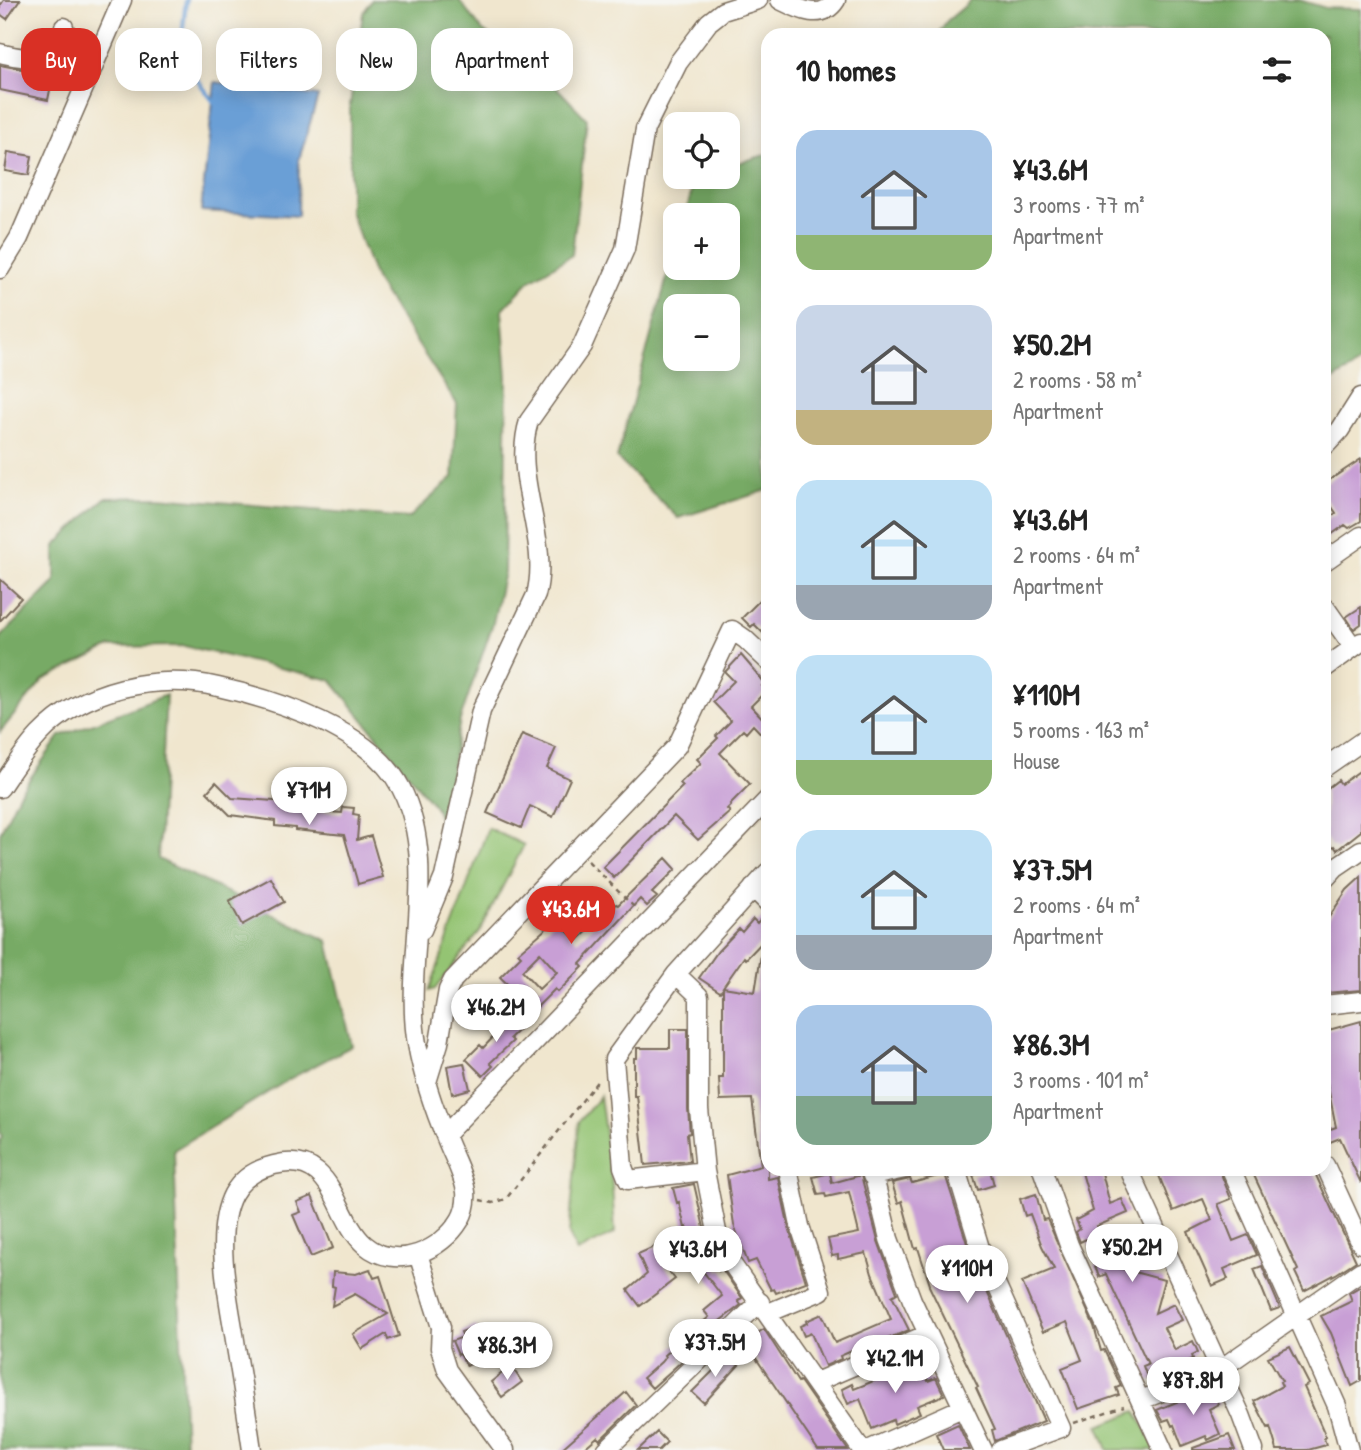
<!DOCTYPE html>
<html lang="en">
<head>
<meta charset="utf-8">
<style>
	:root { --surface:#fff; --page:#f2f2f2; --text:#222; --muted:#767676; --accent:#d93025 }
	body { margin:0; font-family:"Patrick Hand",sans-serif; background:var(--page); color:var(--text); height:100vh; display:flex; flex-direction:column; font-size:26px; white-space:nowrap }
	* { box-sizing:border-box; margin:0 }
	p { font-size:23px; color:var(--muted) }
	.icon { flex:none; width:38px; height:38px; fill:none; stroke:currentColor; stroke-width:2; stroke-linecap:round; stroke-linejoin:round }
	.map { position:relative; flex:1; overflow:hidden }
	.drawer { position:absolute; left:761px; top:28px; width:570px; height:1148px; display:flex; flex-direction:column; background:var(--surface); border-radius:21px; box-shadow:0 4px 18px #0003 }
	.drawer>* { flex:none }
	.guide { position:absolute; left:21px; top:28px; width:635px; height:63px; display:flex; gap:14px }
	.tools { position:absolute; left:663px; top:112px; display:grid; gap:14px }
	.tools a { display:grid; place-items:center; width:77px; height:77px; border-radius:14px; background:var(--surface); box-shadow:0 4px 18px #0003; font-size:35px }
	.price { position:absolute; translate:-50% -60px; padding:0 16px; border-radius:24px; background:#fff; color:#222; font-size:23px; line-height:46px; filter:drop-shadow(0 2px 4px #0008) }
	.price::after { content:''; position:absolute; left:50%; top:42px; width:21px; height:16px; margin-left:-10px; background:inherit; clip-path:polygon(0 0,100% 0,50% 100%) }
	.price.on { background:var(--accent); color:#fff }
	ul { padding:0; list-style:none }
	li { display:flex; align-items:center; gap:21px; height:175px; padding:0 35px }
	li span { display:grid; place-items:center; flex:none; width:196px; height:140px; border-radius:21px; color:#555 }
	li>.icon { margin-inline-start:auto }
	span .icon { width:84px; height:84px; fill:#fffc; stroke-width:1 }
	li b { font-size:30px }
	h2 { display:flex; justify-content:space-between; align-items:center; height:84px; padding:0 35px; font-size:30px }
	.tag { padding:0 24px; border-radius:21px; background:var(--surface); box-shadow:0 4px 18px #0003; font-size:24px; line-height:63px }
	.tag.on { background:var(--accent); color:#fff }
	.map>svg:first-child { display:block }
	.green { fill:#94c473; stroke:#687748; stroke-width:2 }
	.forest { fill:#77aa65; stroke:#596a42; stroke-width:2; fill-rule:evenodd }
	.water { fill:#6a9fd6; stroke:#52647a; stroke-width:2 }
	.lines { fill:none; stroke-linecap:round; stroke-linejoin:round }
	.stream { stroke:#6a9fd6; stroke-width:4.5 }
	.building { fill:#c89fd5; fill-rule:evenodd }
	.minor-casing { stroke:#7a6c5c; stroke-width:21 }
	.path { stroke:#7a6c5c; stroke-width:2.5; stroke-dasharray:5 5; stroke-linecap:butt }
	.minor { stroke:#fff; stroke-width:18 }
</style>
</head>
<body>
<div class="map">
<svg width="1361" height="1450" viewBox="0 0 1361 1450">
	<rect width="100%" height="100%" fill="#f6f6f2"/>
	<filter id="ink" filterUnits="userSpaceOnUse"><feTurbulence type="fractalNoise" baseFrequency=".0143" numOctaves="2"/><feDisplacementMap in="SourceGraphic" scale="14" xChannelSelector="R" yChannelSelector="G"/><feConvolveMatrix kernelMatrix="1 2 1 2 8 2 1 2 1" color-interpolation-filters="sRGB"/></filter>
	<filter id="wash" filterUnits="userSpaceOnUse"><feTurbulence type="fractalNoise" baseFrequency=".00686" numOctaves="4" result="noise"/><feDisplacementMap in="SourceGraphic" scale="28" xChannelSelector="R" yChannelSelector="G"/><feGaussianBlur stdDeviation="1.57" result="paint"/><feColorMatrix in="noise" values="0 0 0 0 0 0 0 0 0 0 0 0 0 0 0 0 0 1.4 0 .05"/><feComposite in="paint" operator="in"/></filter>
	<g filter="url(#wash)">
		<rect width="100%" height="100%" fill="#f0e6ce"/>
		<path class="green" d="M488,828L524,845L480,931L435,989L429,991Z
			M600,1096L612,1184L615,1233L577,1252L569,1234L579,1122Z
			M1136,1411L1157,1450H1108L1099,1426Z"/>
		<path class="forest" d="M372,0H459L483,31L537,67L587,119L572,255L529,281L502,310L507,377L504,572L493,623L460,720L442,823L435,807L331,680L184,646L110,647L43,680L0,732V638L55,582V546L105,498L159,497L409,518L453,477L457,404L375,279L350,211V105L363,13Z
			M972,0H1299L1326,8L1361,9V363L1325,385V35H937L947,21Z
			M768,154V490L678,518L617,458L675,249L676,268H728V215H685L696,177H728V166ZM676,306H728V359H676Z
			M166,695L158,859L328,941L352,1046L293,1077L174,1150L185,1450H0V1140L2,1137L0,1132V833L19,794L60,736Z"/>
		<path class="water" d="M215,82L318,96L299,160L298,216L201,211Z"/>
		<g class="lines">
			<path class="stream" d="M186,0L180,57L214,102"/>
		</g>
		<g id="blocks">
			<path class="building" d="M4,0H20L7,19L0,14V6Z
				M0,65L53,75L48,100L0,90Z
				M8,152L32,156L29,175L5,171Z
				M1361,459V521L1349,528L1345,525L1325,539V520L1336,513L1325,497V483Z
				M0,579L21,598L0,621Z
				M760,600L768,608V638L754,624L751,627L742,618Z
				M1361,607V624L1354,629L1346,617Z
				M741,655L765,683L762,686L767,690L751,706L768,724V741L753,725L746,733L743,730L720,753L750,784L730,804L731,805L727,809L730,812L698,840L674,816L614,878L603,867L683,786L680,783L701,763L697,759L718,738L716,736L731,721L713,702L734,681L725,672Z
				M522,734L556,748L547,768L570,779L553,817L530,806L521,828L487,813Z
				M1361,770V831L1337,850L1334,846L1332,847L1325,837V790L1338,780L1341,784Z
				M216,782L232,798L288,802L287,809L342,813L343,807L354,808L353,814L359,815L357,840L371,836L383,877L358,884L344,835L295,830V828L275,826V821L230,815L207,792Z
				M666,858L676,869L652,893L657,897L647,906L640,899L580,964L583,967L558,992L555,989L534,1010L500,977L521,956L518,953L556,920L577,941L616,904L618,905ZM540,953L557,972L539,989L522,971Z
				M1361,877V990L1325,993V923L1347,890Z
				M271,878L284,902L242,925L229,901Z
				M765,914H768V936L746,959L744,957L723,987L755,992L762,949L768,950V1179L778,1177L789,1228L806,1282L776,1293L774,1289L771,1290L756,1260L748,1263L734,1225L727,1175L761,1166L752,1099L720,1100L719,1078H723V989L720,992L699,978L718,951L739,929L742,932L753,919L757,923Z
				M519,1010L529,1020L510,1038L513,1041L490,1063L493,1066L483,1076L466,1059L480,1045L483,1048Z
				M1361,1021V1183L1340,1138L1325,1144V1131L1336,1127L1325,1072V1031Z
				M670,1029H688V1109L690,1133L687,1134L690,1161L645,1165L637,1096H634V1058H637V1048H670Z
				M464,1063L470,1089L452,1094L447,1066Z
				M1081,1169H1101L1110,1204L1122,1199L1128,1213L1097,1226L1110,1253L1136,1239L1145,1254L1119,1268L1164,1280L1155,1313L1174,1304L1182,1320L1164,1328L1175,1350L1193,1341L1198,1352L1192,1355L1193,1359L1169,1371L1170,1373L1149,1382L1143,1366L1148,1364L1106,1274L1099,1277L1095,1266L1098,1265L1086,1239L1080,1242L1076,1232L1080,1229L1076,1220L1093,1211Z
				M1167,1169H1219L1231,1199L1218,1204L1233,1241L1248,1235L1257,1255L1224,1269L1228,1279L1212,1286L1188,1232L1212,1220L1203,1199L1173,1211L1158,1173Z
				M1251,1169H1313L1356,1261L1336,1274L1304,1291L1295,1272L1298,1270Z
				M990,1170L994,1185L978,1190L973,1175Z
				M830,1173L832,1183L861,1175L878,1241L897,1293L892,1296L909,1330L885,1340L871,1345L870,1343L840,1356L841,1359L825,1366L811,1333L804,1336L800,1326L807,1323L806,1321L822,1314L835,1343L891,1319L872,1274L866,1253L838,1259V1255L832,1256L828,1239L859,1233L849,1192L826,1197L825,1194L818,1195L813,1177Z
				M945,1174L970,1253L1044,1421L995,1441L992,1430L995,1429L976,1388L978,1387L929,1286L930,1285L918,1248L915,1249L902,1201L898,1203L892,1183L910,1179L912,1183Z
				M694,1184L709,1250L719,1271L722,1269L742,1298L738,1301L741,1305L717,1323L719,1325L681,1358L683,1360L652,1388L643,1378L661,1362L665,1357L664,1355L709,1317L704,1311L722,1296L699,1266L687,1227L685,1228L679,1202L677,1203L673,1188Z
				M1036,1194L1043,1220L1047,1219L1094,1326L1101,1351L1104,1350L1121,1386L1116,1388L1119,1395L1078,1409L1062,1368L1082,1360L1067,1322L1043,1332L1022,1282L1054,1269L1042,1246L1030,1214L1025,1216L1020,1199Z
				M312,1196L333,1248L311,1257L293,1215L301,1212L297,1202Z
				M656,1246L663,1264L675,1279L640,1306L628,1290L647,1274L638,1254Z
				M1262,1266L1280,1308L1271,1311L1254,1269Z
				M370,1269L374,1278L380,1276L399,1336L388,1340L386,1334L362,1349L353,1334L388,1314L355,1294L332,1306L335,1287L332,1286L333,1272L356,1274Z
				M1361,1286V1381L1352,1386L1331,1333L1321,1316L1352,1301L1349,1293Z
				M476,1326L489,1354L467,1366L460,1354L458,1355L452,1341L463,1337L461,1332Z
				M764,1329L798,1382L800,1381L848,1450H818L743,1339L754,1332L756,1334Z
				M1290,1347L1309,1384L1304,1387L1326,1437L1324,1438L1326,1445L1308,1450H1277L1270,1427L1268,1428L1254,1401L1282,1386L1280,1382L1282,1381L1268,1357Z
				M728,1356L739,1365L704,1403L692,1392Z
				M917,1360L918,1364L921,1363L928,1381L936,1378L944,1395L917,1406L920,1413L894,1424L893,1420L872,1429L860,1399L848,1404L842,1389L852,1384L854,1389L864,1385L902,1369L901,1366Z
				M511,1366L522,1382L502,1397L491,1382Z
				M1208,1389L1210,1393L1213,1392L1219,1404L1209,1409L1220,1434L1208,1440L1206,1436L1182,1446L1174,1425L1172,1426L1169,1419L1163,1421L1157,1410Z
				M626,1392L636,1405L600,1440L597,1437L582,1450H560Z
				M958,1424L970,1450H943L936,1434Z
				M657,1432L667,1442L659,1450H638Z
				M1229,1435L1235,1450H1193V1448Z"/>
		</g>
	</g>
	<g filter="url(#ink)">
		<use href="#blocks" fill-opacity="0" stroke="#7a6c5c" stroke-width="2"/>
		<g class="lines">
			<defs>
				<path id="minor" d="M780,0C798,9 822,22 836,0
					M64,27L70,60
					M0,53C30,62 62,58 94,66
					M0,269L19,238L122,0
					M1325,446L1340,430L1361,397
					M1325,561L1361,536
					M1325,607L1353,647
					M1325,668L1361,642
					M1325,767L1361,742
					M0,788C12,770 24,751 39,735C83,688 157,673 218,687C277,700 371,730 401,788C440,863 403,964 417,1044C423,1078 435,1112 448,1143C454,1158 464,1176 466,1192C467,1202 465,1211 460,1220C442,1250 397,1272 365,1245C333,1217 336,1150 274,1165C257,1169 242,1178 233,1194C212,1234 230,1304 236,1347C242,1382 247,1416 252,1450
					M1325,879L1336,867L1361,850
					M753,888L768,903
					M422,930L444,877L481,711L536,595C551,539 511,477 529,421L582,346L625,249L645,129L678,63L709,22L723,11L758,0
					M676,974L699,996V1109L705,1171L720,1247L862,1450
					M1325,1005L1361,1001
					M427,1082L439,1043L448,990L453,980L677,746L732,630L745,639L768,661
					M445,1135L768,799
					M1325,1165L1361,1244
					M872,1169L889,1239L912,1300L983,1450
					M956,1169L980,1248L1061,1428L1001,1450
					M1042,1169L1069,1245L1163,1450
					M1129,1169L1241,1415L1254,1450
					M1231,1169L1337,1406L1349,1450
					M705,1171L628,1180L623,1167L614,1059L676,974L768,872
					M872,1176L905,1169
					M418,1254L441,1327L440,1348L447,1370L505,1450
					M768,1313L821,1291L800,1226L788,1169
					M816,1382L928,1334
					M1141,1400L1219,1370L1361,1271
					M606,1450L760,1302
					M868,1450L962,1408"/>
			</defs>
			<use href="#minor" class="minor-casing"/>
			<path class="path" d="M588,861L638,911
				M480,1200L493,1203L506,1199L599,1079
				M1074,1423L1124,1406"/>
			<use href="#minor" class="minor"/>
		</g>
	</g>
</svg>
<div class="tools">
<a><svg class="icon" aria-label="locate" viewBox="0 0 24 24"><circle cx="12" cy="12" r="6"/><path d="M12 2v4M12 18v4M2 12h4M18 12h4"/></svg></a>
<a>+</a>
<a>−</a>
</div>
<b class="price" style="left:309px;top:827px">¥71M</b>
<b class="price on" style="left:571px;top:946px">¥43.6M</b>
<b class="price" style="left:496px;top:1044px">¥46.2M</b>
<b class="price" style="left:1132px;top:1284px">¥50.2M</b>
<b class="price" style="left:698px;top:1286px">¥43.6M</b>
<b class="price" style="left:967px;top:1305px">¥110M</b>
<b class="price" style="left:715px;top:1379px">¥37.5M</b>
<b class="price" style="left:507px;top:1382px">¥86.3M</b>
<b class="price" style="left:895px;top:1395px">¥42.1M</b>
<b class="price" style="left:1193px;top:1417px">¥87.8M</b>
<div class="guide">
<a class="tag on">Buy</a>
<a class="tag">Rent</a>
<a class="tag">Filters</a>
<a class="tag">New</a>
<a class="tag">Apartment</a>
</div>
<section class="drawer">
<h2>10 homes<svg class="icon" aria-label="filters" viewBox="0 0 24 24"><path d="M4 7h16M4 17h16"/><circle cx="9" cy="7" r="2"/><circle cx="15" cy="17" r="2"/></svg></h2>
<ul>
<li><span style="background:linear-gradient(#a9c7e8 75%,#8fb573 0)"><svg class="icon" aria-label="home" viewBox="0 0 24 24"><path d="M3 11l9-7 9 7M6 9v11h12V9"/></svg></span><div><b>¥43.6M</b><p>3 rooms · 77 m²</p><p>Apartment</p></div></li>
<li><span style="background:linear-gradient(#c9d6e8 75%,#c2b280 0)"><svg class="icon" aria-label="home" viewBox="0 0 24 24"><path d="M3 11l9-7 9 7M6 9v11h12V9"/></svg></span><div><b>¥50.2M</b><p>2 rooms · 58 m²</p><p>Apartment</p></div></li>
<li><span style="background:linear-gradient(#bfe0f5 75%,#9aa5b1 0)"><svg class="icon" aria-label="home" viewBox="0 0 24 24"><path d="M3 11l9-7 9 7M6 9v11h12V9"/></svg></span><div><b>¥43.6M</b><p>2 rooms · 64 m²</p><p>Apartment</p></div></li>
<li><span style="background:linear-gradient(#bfe0f5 75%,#8fb573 0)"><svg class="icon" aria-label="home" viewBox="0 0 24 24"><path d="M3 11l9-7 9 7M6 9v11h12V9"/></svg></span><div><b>¥110M</b><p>5 rooms · 163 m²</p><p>House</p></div></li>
<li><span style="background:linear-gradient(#bfe0f5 75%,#9aa5b1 0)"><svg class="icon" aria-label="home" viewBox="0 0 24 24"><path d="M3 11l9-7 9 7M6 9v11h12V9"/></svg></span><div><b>¥37.5M</b><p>2 rooms · 64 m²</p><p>Apartment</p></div></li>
<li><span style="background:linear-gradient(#a9c7e8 65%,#7fa58c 0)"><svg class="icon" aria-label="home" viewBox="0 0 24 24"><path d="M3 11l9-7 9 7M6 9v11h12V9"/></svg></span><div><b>¥86.3M</b><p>3 rooms · 101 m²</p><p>Apartment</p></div></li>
</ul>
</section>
</div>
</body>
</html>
